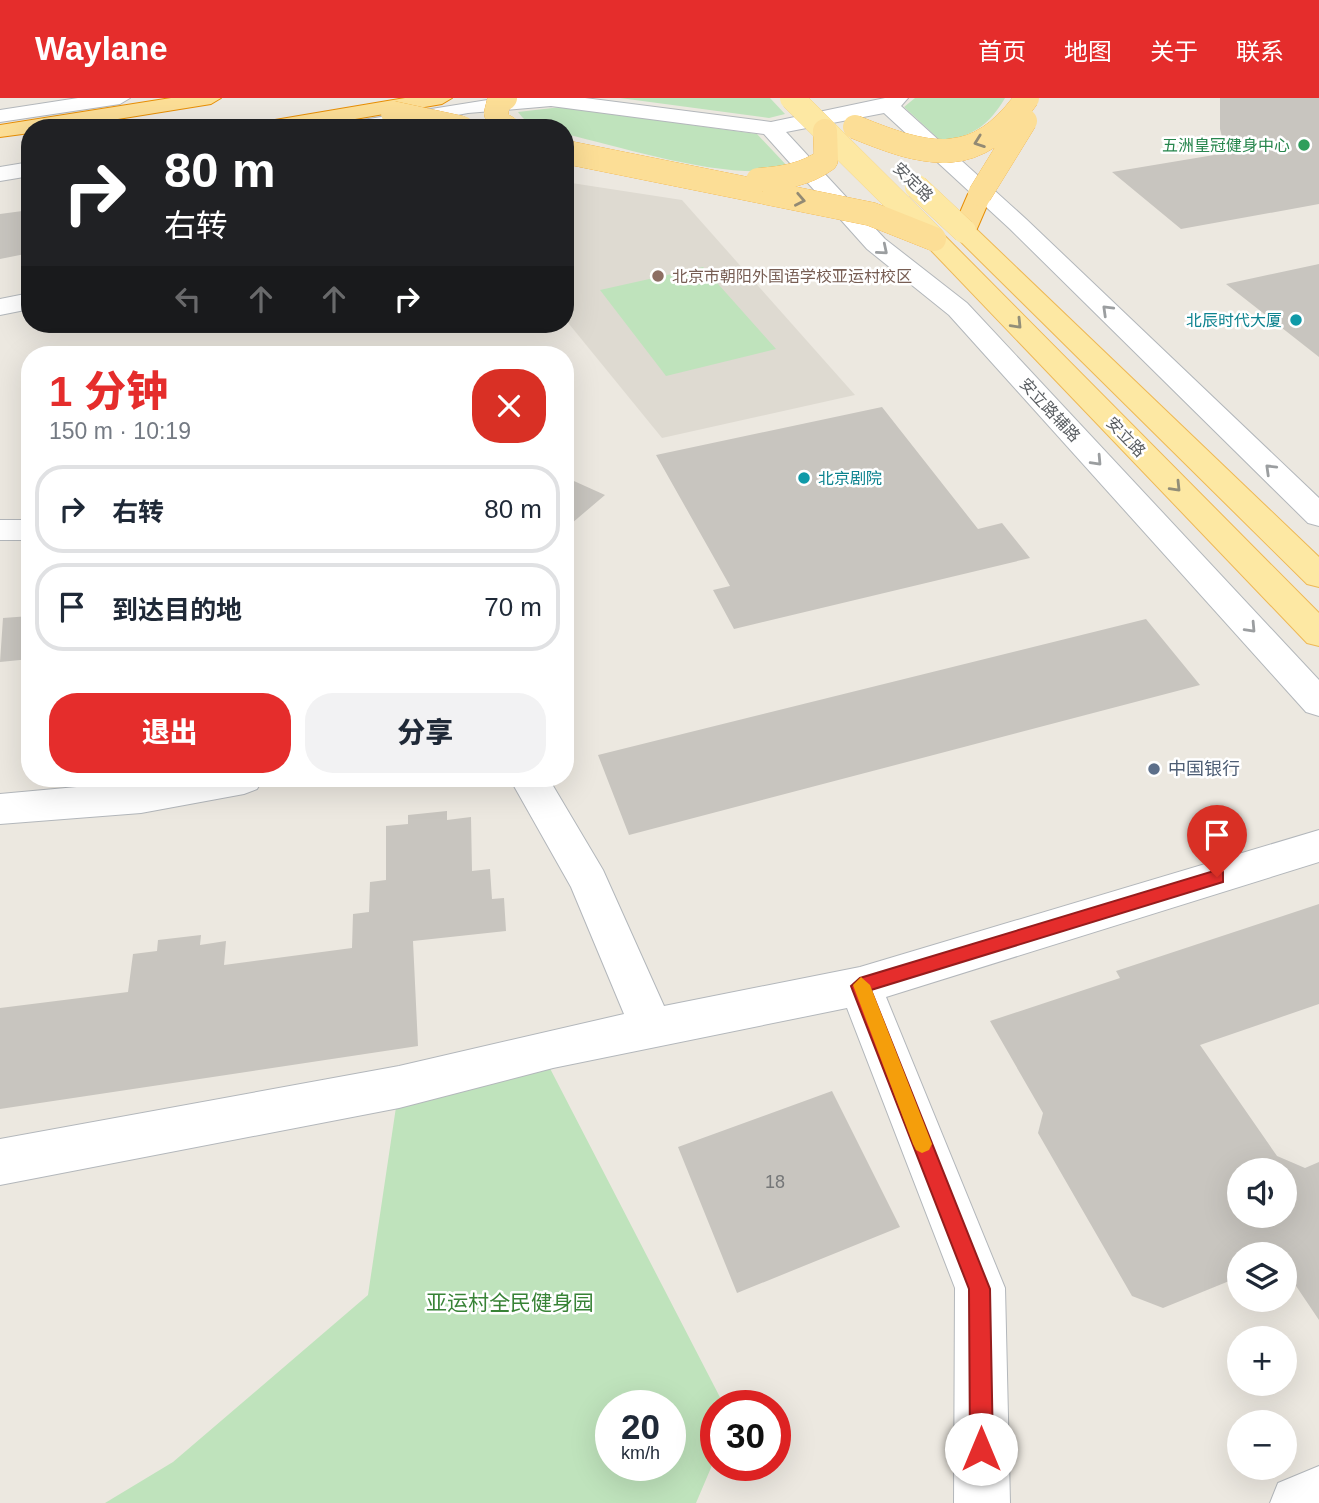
<!DOCTYPE html>
<html lang="zh">
<meta charset="utf-8">
<style>
:root{--surface:#fff;--page:#f2f2f3;--text:#1f2937;--muted:#747a83;--line:#e0e1e3;--accent:#e52d2c}
body{margin:0;font-family:Arial,"Noto Sans SC",sans-serif;background:var(--page);color:var(--text);height:100vh;display:flex;flex-direction:column;font-size:26px;white-space:nowrap}
*{box-sizing:border-box;margin:0}
p{font-size:23px;color:var(--muted)}
.icon{flex:none;width:38px;height:38px;fill:none;stroke:currentColor;stroke-width:2;stroke-linecap:round;stroke-linejoin:round}
.map{position:relative;flex:1;overflow:hidden}
.side{position:absolute;left:21px;top:248px;width:553px;height:441px;display:flex;flex-direction:column;background:var(--surface);border-radius:28px;box-shadow:0 7px 28px #0002}
.side>*{flex:none}
.banner{position:absolute;left:21px;top:21px;width:553px;height:214px;border-radius:28px;box-shadow:0 7px 28px #0002;background:#202124;color:#fff;overflow:hidden}
.buttons{position:absolute;left:1227px;top:1060px;display:grid;gap:14px}
.buttons a{display:grid;place-items:center;width:70px;height:70px;border-radius:50%;background:var(--surface);box-shadow:0 7px 28px #0002;font-size:35px}
.speed{position:absolute;left:595px;top:1292px;display:flex;gap:14px;font-size:35px;font-weight:700;text-align:center}
.speed>*{display:grid;place-content:center;width:91px;height:91px;border-radius:50%;background:var(--surface);box-shadow:0 7px 28px #0002;line-height:1}
.speed small{font-size:18px;font-weight:400}
.speed .limit{border:10px solid #d22;background:#fff;color:#111}
.pin{position:absolute;display:grid;place-items:center;width:60px;height:60px;color:#fff;margin:-72px -30px;border-radius:50% 50% 50% 0;rotate:-45deg;box-shadow:0 0 7px #0007}
.pin .icon{rotate:45deg}
.me{position:absolute;width:77px;margin:-38px;rotate:0deg;stroke-linejoin:round;filter:drop-shadow(0 0 5px #0008)}
.turn{display:flex;align-items:center;gap:24px;height:147px;padding:0 28px;font-size:32px}
.turn .icon{width:91px;height:91px;stroke-width:2.5}
.turn b{display:block;font-size:49px;line-height:60px}
.lanes{display:flex;align-items:center;height:66px;padding:0 28px;background:#0003;justify-content:center;gap:35px;direction:ltr}
.lanes .off{opacity:.35}
.round{display:grid;place-items:center;flex:none;width:74px;height:74px;border-radius:28px;background:var(--page)}
.headline{display:flex;align-items:center;justify-content:space-between;height:119px;padding:0 28px}
h1{font-size:42px;font-weight:800;line-height:52px;color:var(--accent)}
.action{display:flex;gap:14px;margin-top:auto;padding:14px 28px}
.action a{flex:1;height:80px;border-radius:28px;background:var(--accent);color:#fff;font-size:28px;font-weight:800;line-height:80px;text-align:center}
.action a+a{background:var(--page);color:var(--text)}
ul{padding:0;list-style:none}
li{display:flex;align-items:center;gap:21px;height:88px;margin:0 14px 10px;padding:0 14px;border:4px solid var(--line);border-radius:28px}
li div{flex:1}
li b{display:block;font-size:26px}
li em{font-style:normal}
header{display:flex;align-items:center;gap:42px;box-sizing:border-box;height:98px;padding:0 35px;background:var(--accent);color:#fff}
header strong{font-size:33px}
nav{display:flex;gap:38px;margin-inline-start:auto;font-size:24px}
.map>svg:first-child{display:block}
.education{fill:#dedad1}
.green{fill:#bfe3bc;fill-rule:evenodd}
.building{fill:#c8c5bf;fill-rule:evenodd}
.lines{fill:none;stroke-linecap:round;stroke-linejoin:round}
.minor-casing{stroke:#b3b7bb;stroke-width:2}
.tertiary-casing{stroke:#b3b7bb;stroke-width:2}
.primary-casing{stroke:#eeb856;stroke-width:2}
.trunk-casing{stroke:#e78e05;stroke-width:2}
.minor{fill:#fff;fill-rule:evenodd}
.tertiary{fill:#fff;fill-rule:evenodd}
.primary{fill:#fde8a3;fill-rule:evenodd}
.trunk{fill:#fcde96;fill-rule:evenodd}
.primary-bridge-casing{stroke:#eeb856;stroke-width:24;stroke-linecap:butt}
.trunk-bridge-casing{stroke:#e78e05;stroke-width:24;stroke-linecap:butt}
.primary-bridge{stroke:#fde8a3;stroke-width:24}
.trunk-bridge{stroke:#fcde96;stroke-width:24}
.oneway{stroke:#928a74}
.oneway2{stroke:#9b9ea0}
.oneway3{stroke:#928e78}
.route{fill:#e52d2c;stroke:#951d1d;stroke-width:2}
.slow{fill:#f59e0b}
.leisure-dot{fill:#2e9e5b;stroke:#fff;stroke-width:2.5}
.education-dot{fill:#8d6e63;stroke:#fff;stroke-width:2.5}
.culture-dot{fill:#0f9aa8;stroke:#fff;stroke-width:2.5}
.service-dot{fill:#5c6f8a;stroke:#fff;stroke-width:2.5}
.labels{text-anchor:middle;dominant-baseline:central;stroke-width:5;stroke-linejoin:round;paint-order:stroke}
.far-leisure-label{font-size:16px;fill:#27864d;stroke:#fff;text-anchor:end}
.far-street-label{font-size:16px;fill:#595d61;stroke:#fff}
.far-education-label{font-size:16px;fill:#785e54;stroke:#fff;text-anchor:start}
.far-culture-label{font-size:16px;fill:#0d838f;stroke:#fff;text-anchor:end}
.service-label{font-size:18px;fill:#4e5e75;stroke:#fff;text-anchor:start}
.near-number-label{font-size:18px;fill:#757778}
.near-park-label{font-size:21px;fill:#388336;stroke:#fff}
</style>
<header>
<strong>Waylane</strong>
<nav><a>首页</a><a>地图</a><a>关于</a><a>联系</a></nav>
</header>
<div class="map">
<svg width="1319" height="1405" viewBox="0 0 1319 1405">
<rect width="100%" height="100%" fill="#ece8e0"/>
<path class="education" d="M565,84L682,102L855,297L662,340L565,221Z"/>
<path class="green" d="M620,0H770L785,16L769,20Z
M915,0H1005C989,27 973,38 942,44L904,9Z
M561,9L757,36L789,70C730,84 626,50 565,36V30C545,30 531,32 518,14Z
M703,169L776,251L666,278L600,192Z
M541,953L724,1307H716V1358L696,1405H105L173,1364L368,1197L399,989ZM611,1307H670V1367H611Z"/>
<path class="building" d="M1220,0H1319V106L1181,131L1112,74L1226,55L1220,31Z
M30,112V155L0,161V116Z
M1319,166V259L1226,186Z
M882,309L978,431L1002,425L1030,460L734,531L713,492L730,488L656,357Z
M565,379L605,397L565,431Z
M30,518V561L0,564L3,520Z
M1146,521L1200,587L629,737L598,657Z
M447,713V722L471,719L472,773L490,771L492,801L504,800L506,833L413,843L418,948L0,1011V910L128,894L133,856L157,853L158,842L201,837L200,847L226,843L224,867L352,850L353,816L369,814L370,784L386,782V728L408,726V717Z
M1319,806V906L1200,947L1277,1058L1305,1070L1319,1064V1222L1292,1182L1284,1179V1157H1239V1179L1163,1210L1132,1198L1038,1035L1043,1015L990,923L1120,880L1116,873ZM1239,1073H1284V1118H1239Z
M832,993L900,1129L737,1195L678,1049Z"/>
<g class="lines">
<defs>
<path id="minor" d="M30,195V211L0,217V201Z
M0,422H30V442H0Z
M164,681H263L257,691L244,696L141,715L0,726V696Z
M510,681H549L603,772L664,908L860,869L1319,732V764L886,899L1005,1190L1010,1405H954L955,1190L847,910L553,970L399,1010L0,1087V1041L399,968L624,916L571,789Z
M1319,1368V1405H1270L1278,1385Z"/>
<path id="tertiary" d="M78,0H130L120,6L0,24V12Z
M500,0H585L771,24L885,0H908L901,8L1026,121L1319,400V428L1308,425L1010,131L884,15L786,34L885,141L967,205L1319,582V618L1306,614L949,217L867,151L764,36L551,8L468,15L387,30H339L350,24Z
M30,64V78L0,83V69Z"/>
<path id="primary" d="M964,126L973,128L1319,459V489L1307,486L955,138L952,133L955,128Z
M934,134L943,136L1319,515V548L1307,545L925,146L922,141L925,136Z"/>
<path id="trunk" d="M171,0H221L211,6L62,30H30V35L0,39V27Z
M405,0H452L442,6L303,30H218L229,24L275,22Z
M980,89L988,91L992,96L976,133L973,138H955L952,133L968,96L972,91Z"/>
</defs>
<use href="#minor" class="minor-casing"/>
<use href="#tertiary" class="tertiary-casing"/>
<use href="#primary" class="primary-casing"/>
<use href="#trunk" class="trunk-casing"/>
<use href="#minor" class="minor"/>
<use href="#tertiary" class="tertiary"/>
<use href="#primary" class="primary"/>
<use href="#trunk" class="trunk"/>
<defs>
<path id="primary-bridge" d="M792,0L934,141
M917,89L964,133"/>
<path id="trunk-bridge" d="M505,0L499,3L496,15L499,25L508,30
M393,15L462,30
M855,29C928,59 976,72 1027,0
M565,54L871,116L934,141
M758,82C783,80 805,77 826,62L825,33
M980,96L1025,23"/>
</defs>
<use href="#primary-bridge" class="primary-bridge-casing"/>
<use href="#trunk-bridge" class="trunk-bridge-casing"/>
<use href="#primary-bridge" class="primary-bridge"/>
<use href="#trunk-bridge" class="trunk-bridge"/>
</g>
<defs><path id="oneway-chevron" d="M-2-3.5L2.5 0L-2 3.5" fill="none" stroke-width="1.6" stroke-linecap="round" stroke-linejoin="round" transform="scale(1.75)"/></defs>
<g class="oneway">
<use href="#oneway-chevron" transform="translate(979 44) rotate(160)"/>
<use href="#oneway-chevron" transform="translate(800 102) rotate(11)"/>
</g>
<g class="oneway2">
<use href="#oneway-chevron" transform="translate(883 152) rotate(40)"/>
<use href="#oneway-chevron" transform="translate(1107 212) rotate(-136)"/>
<use href="#oneway-chevron" transform="translate(1097 363) rotate(47)"/>
<use href="#oneway-chevron" transform="translate(1270 371) rotate(-136)"/>
<use href="#oneway-chevron" transform="translate(1251 530) rotate(47)"/>
</g>
<g class="oneway3">
<use href="#oneway-chevron" transform="translate(1017 226) rotate(46)"/>
<use href="#oneway-chevron" transform="translate(1176 389) rotate(46)"/>
</g>
<path class="route" d="M1217,772L1223,774V784L871,892L990,1191L993,1351L989,1359L981,1363L973,1359L970,1351L969,1191L851,888L860,880Z"/>
<path class="slow" d="M861,879L870,887L932,1046L929,1052L922,1055L916,1052L913,1046L853,887Z"/>
<circle class="leisure-dot" cx="1304" cy="47" r="7"/>
<circle class="education-dot" cx="658" cy="178" r="7"/>
<g class="culture-dot">
<circle cx="1296" cy="222" r="7"/>
<circle cx="804" cy="380" r="7"/>
</g>
<circle class="service-dot" cx="1154" cy="671" r="7"/>
<g class="labels">
<g class="far-leisure-label">
<text x="1290" y="47">五洲皇冠健身中心</text>
</g>
<g class="far-street-label">
<text transform="translate(913 84) rotate(44)">安定路</text>
<text transform="translate(1050 312) rotate(47)">安立路辅路</text>
<text transform="translate(1126 339) rotate(46)">安立路</text>
</g>
<g class="far-education-label">
<text x="672" y="178">北京市朝阳外国语学校亚运村校区</text>
</g>
<g class="far-culture-label">
<text x="1282" y="222">北辰时代大厦</text>
<text x="818" y="380" text-anchor="start">北京剧院</text>
</g>
<g class="service-label">
<text x="1168" y="671">中国银行</text>
</g>
<g class="near-number-label">
<text x="775" y="1084">18</text>
</g>
<g class="near-park-label">
<text x="510" y="1204">亚运村全民健身园</text>
</g>
</g>
</svg>
<div class="buttons">
<a><svg class="icon" aria-label="sound" viewBox="0 0 24 24"><path d="M4 9h4l5-4v14l-5-4H4zM17 9q2 3 0 6"/></svg></a>
<a><svg class="icon" aria-label="layers" viewBox="0 0 24 24"><path d="M12 4l9 5-9 5-9-5zM3 14l9 5 9-5"/></svg></a>
<a>+</a>
<a>−</a>
</div>
<div class="speed"><div>20<small>km/h</small></div><div class="limit">30</div></div>
<div class="pin" style="left:1217px;top:779px;background:#d93025"><svg class="icon" aria-label="arrive" viewBox="0 0 24 24"><path d="M6 21V4h12l-3 4 3 4H6"/></svg></div>
<svg class="me" style="left:981px;top:1351px" viewBox="-20 -20 40 40"><circle r="19" fill="#fff"/><path d="M0-13L10 11 0 6-10 11z" fill="#e52d2c"/></svg>
<div class="banner">
<div class="turn"><svg class="icon" aria-label="right" viewBox="0 0 24 24"><path d="M7 20v-9h11M14 6l5 5-5 5"/></svg><div><b>80 m</b>右转</div></div>
<div class="lanes"><svg class="icon off" aria-label="left" viewBox="0 0 24 24"><path d="M17 20v-9H6M10 6l-5 5 5 5"/></svg><svg class="icon off" aria-label="ahead" viewBox="0 0 24 24"><path d="M12 20V5M6 11l6-6 6 6"/></svg><svg class="icon off" aria-label="ahead" viewBox="0 0 24 24"><path d="M12 20V5M6 11l6-6 6 6"/></svg><svg class="icon" aria-label="right" viewBox="0 0 24 24"><path d="M7 20v-9h11M14 6l5 5-5 5"/></svg></div>
</div>
<section class="side">
<div class="headline"><div><h1>1 分钟</h1><p>150 m · 10:19</p></div><a class="round" style="background:#d93025;color:#fff"><svg class="icon" aria-label="close" viewBox="0 0 24 24"><path d="M6 6l12 12M18 6L6 18"/></svg></a></div>
<ul>
<li><svg class="icon" aria-label="right" viewBox="0 0 24 24"><path d="M7 20v-9h11M14 6l5 5-5 5"/></svg><div><b>右转</b></div><em>80 m</em></li>
<li><svg class="icon" aria-label="arrive" viewBox="0 0 24 24"><path d="M6 21V4h12l-3 4 3 4H6"/></svg><div><b>到达目的地</b></div><em>70 m</em></li>
</ul>
<div class="action"><a>退出</a><a>分享</a></div>
</section>
</div>
